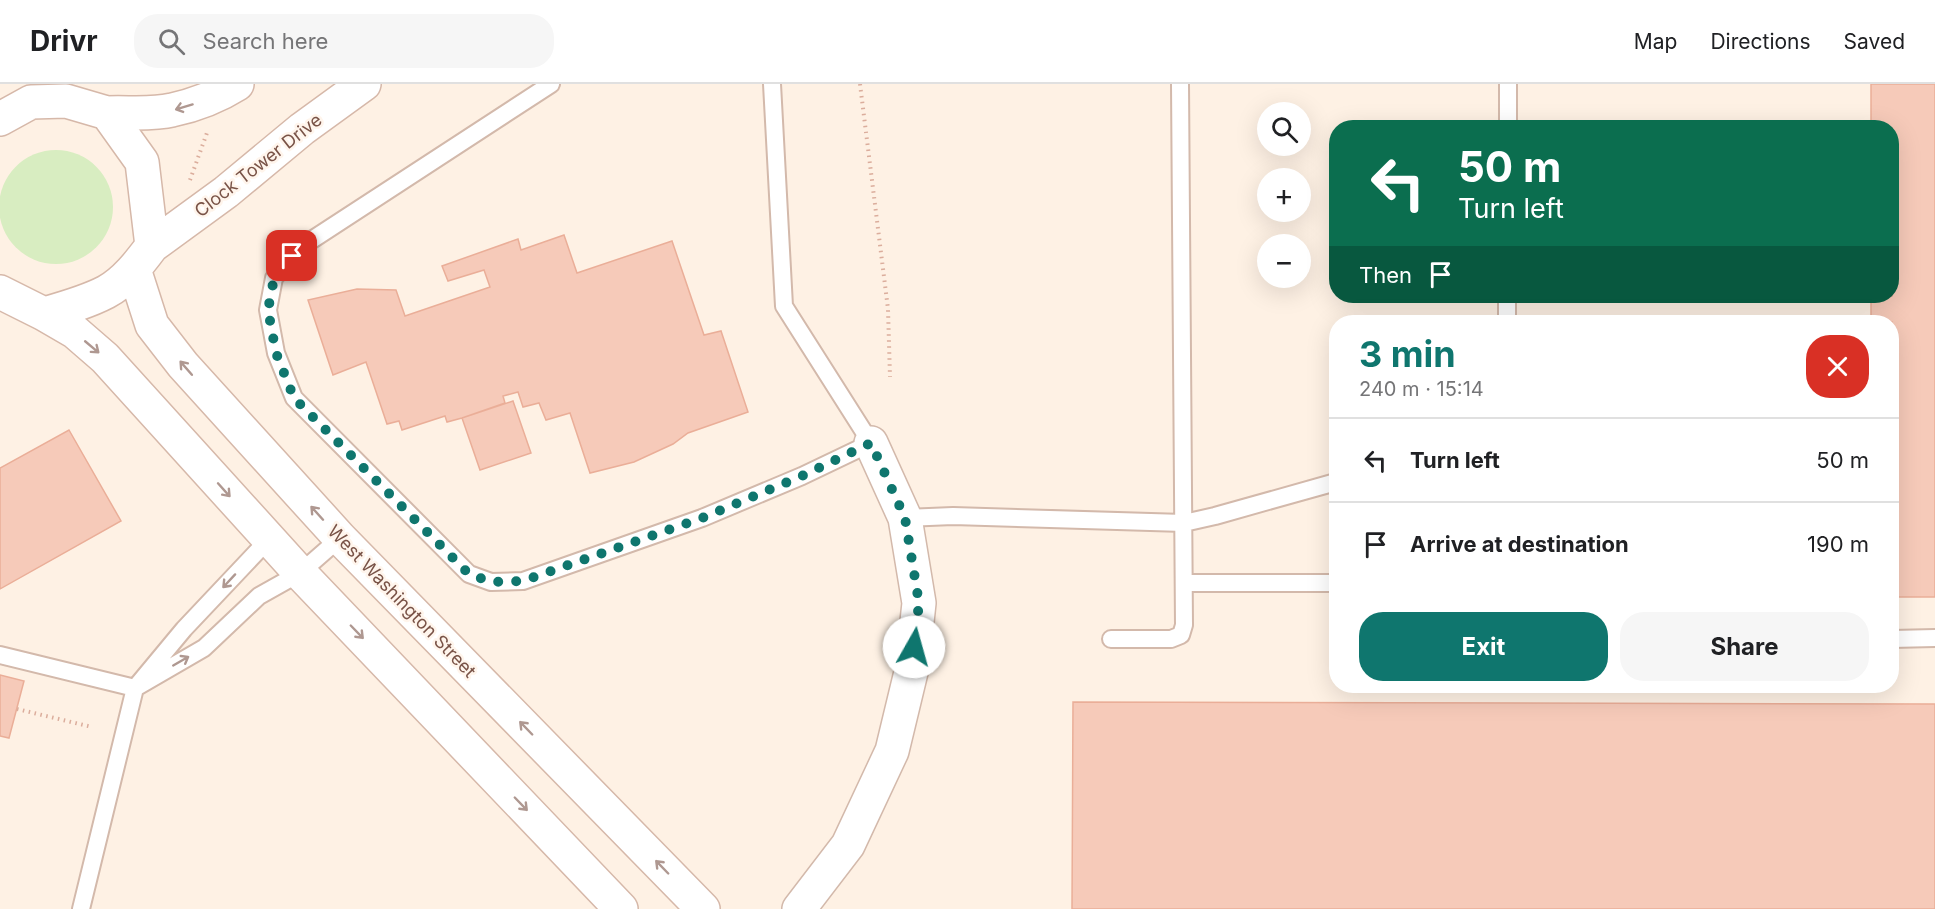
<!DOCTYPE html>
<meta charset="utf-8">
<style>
:root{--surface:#fff;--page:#f6f6f6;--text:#202124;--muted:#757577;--line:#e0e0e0;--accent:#0f766e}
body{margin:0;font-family:Inter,sans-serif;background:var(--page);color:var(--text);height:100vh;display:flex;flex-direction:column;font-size:22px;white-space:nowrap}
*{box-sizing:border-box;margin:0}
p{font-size:20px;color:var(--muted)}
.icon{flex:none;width:33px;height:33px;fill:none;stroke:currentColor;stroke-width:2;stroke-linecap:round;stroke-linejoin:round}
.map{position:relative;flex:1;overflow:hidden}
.side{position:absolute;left:1329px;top:231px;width:570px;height:378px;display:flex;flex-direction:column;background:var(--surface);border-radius:24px;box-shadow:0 6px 24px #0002}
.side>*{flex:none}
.guide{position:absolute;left:1329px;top:36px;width:570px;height:183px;border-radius:24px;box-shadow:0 6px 24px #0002;background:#0b6e4f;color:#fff;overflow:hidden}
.controls{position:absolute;left:1257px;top:18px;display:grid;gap:12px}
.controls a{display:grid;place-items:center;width:54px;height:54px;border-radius:50%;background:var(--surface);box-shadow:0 6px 24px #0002;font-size:30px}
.pin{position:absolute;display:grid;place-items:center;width:51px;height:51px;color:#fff;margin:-26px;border-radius:12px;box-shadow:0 3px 9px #0006}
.me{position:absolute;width:66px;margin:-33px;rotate:7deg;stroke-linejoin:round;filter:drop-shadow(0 0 4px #0008)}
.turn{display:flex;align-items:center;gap:21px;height:126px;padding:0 30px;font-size:27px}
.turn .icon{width:78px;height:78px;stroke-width:2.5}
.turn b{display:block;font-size:42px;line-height:51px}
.then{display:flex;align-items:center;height:57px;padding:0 30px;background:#0003;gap:12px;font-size:22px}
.round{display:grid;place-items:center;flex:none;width:63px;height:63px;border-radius:24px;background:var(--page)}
.headline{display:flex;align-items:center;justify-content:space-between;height:102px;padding:0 30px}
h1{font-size:36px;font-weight:700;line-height:45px;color:var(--accent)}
.primary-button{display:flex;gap:12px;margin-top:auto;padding:12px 30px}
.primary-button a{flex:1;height:69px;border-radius:24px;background:var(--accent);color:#fff;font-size:24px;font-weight:700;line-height:69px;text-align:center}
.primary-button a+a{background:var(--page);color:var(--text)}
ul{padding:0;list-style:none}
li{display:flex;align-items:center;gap:18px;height:84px;padding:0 30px;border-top:2px solid var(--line)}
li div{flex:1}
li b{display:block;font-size:22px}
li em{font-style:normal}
header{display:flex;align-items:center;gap:36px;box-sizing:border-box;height:84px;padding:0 30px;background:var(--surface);border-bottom:2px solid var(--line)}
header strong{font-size:28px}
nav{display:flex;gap:33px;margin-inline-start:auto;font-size:21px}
.search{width:420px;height:54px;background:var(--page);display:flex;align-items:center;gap:15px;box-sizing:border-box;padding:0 21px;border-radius:24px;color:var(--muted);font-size:22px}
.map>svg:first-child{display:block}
.green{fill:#d8edc1}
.building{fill:#f6cab9;stroke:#eaae98;stroke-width:1.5}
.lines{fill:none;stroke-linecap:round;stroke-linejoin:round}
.lane-casing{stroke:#d3b9ab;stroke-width:20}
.street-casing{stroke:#d3b9ab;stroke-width:36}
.secondary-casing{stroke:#d6b8a9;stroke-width:36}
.path{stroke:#dbad9c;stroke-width:4;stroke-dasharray:1.5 4.5;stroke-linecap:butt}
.lane{stroke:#fff;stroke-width:16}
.street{stroke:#fff;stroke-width:33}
.secondary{stroke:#fff;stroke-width:33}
.oneway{stroke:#af9891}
.route{stroke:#0f766e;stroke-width:10;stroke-dasharray:0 18}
.labels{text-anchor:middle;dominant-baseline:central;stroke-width:5;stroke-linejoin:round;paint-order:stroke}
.street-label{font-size:18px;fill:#795347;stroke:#fff5ec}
</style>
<header>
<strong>Drivr</strong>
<div class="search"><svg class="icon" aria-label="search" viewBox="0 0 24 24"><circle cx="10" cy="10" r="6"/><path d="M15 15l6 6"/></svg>Search here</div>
<nav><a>Map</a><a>Directions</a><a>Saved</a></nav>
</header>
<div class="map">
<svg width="1935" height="825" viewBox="0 0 1935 825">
<rect width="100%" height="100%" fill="#fef1e4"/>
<path class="green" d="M-1 123a57 57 0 1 1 114 0a57 57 0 1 1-114 0Z"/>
<path class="building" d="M1871,0H1935V513H1892V238H1871V212H1892V44H1871Z
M564,151L577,189L672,157L704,251L721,247L748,328L688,349L673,360L634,378L590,389L570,329L546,336L539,319L523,323L518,308L503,312L505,319L462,334L447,338L445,332L402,346L399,337L387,340L366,278L333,291L308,216L357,205L396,206L405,232L490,203L484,186L448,197L442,182L518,155L521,166Z
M513,317L531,369L480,386L462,334Z
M69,346L121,437L0,505V384Z
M0,591L24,597L9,654L0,652Z
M1073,618L1935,620V825H1072Z"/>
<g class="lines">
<defs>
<path id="lane" d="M551,0L301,163L274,194L268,226L276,269L294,314L469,490L491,498L523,497L702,434L802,392L871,359L784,222L772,0
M1508,44V0
M1507,238V212
M905,434L953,432L1184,439L1215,432L1336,398
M269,455L184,545L135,604L204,564L259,512L300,489L340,454
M1184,499H1336
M1111,555H1171L1181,551L1184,541L1180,0
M1892,555L1935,554
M0,571L135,604L81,825"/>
<path id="street" d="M799,825L848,761L892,667L912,584L919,519L905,434L871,359"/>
<path id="secondary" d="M107,29C128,28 152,31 172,26C195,21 218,12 237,0
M0,35L31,18L66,17L107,29L142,78L152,162C140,178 125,198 106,208C87,218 65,224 44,230
M152,162L226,108L302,45L364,0
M134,185L152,241L183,281L340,454L703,825
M0,208L44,230L75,248L105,274L300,489L621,825"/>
</defs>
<use href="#lane" class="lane-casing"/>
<use href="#street" class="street-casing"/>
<use href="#secondary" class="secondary-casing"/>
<path class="path" d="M860,0L888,225L890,293
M190,96L208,46
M17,625L92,643"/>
<use href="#lane" class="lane"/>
<use href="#street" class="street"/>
<use href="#secondary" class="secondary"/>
</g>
<defs><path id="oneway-shaft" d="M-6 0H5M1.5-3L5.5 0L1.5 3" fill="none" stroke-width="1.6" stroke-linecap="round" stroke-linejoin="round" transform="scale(1.5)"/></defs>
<g class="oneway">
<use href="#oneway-shaft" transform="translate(184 23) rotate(163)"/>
<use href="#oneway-shaft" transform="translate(92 263) rotate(40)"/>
<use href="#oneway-shaft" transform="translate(186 284) rotate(-131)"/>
<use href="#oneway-shaft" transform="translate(224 406) rotate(48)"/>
<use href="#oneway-shaft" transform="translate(317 429) rotate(-132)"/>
<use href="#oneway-shaft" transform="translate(229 497) rotate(133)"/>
<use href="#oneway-shaft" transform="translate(357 548) rotate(46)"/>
<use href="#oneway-shaft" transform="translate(181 577) rotate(-30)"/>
<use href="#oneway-shaft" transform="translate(526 644) rotate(-134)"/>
<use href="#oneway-shaft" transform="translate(521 720) rotate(46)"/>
<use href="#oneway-shaft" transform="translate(662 783) rotate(-134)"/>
</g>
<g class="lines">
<path class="route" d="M292,172L274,194L268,226L276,269L294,314L469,490L491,498L523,497L702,434L802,392L871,359L905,434L919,519L914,563"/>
</g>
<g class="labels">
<g class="street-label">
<text transform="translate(258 81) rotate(-38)">Clock Tower Drive</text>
<text transform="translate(402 517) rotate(46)">West Washington Street</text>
</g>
</g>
</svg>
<div class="controls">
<a><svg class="icon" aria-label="search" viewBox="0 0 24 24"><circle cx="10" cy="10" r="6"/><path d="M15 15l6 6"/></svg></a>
<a>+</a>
<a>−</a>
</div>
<div class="pin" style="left:292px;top:172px;background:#d93025"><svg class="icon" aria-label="arrive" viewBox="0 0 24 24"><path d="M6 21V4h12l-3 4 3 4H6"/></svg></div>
<svg class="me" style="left:914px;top:563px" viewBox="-20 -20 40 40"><circle r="19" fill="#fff"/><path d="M0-13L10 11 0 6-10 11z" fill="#0f766e"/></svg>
<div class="guide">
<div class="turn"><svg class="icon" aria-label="left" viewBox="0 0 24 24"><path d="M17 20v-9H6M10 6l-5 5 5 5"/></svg><div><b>50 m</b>Turn left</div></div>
<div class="then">Then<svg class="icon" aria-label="arrive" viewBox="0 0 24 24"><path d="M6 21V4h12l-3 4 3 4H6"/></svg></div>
</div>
<section class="side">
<div class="headline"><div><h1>3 min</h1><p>240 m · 15:14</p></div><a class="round" style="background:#d93025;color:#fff"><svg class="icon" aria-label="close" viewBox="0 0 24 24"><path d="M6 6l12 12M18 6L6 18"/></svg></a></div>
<ul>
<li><svg class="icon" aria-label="left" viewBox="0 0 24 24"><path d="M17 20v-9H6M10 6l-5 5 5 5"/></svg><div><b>Turn left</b></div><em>50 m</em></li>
<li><svg class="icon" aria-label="arrive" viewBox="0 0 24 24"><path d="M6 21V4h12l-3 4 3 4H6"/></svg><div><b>Arrive at destination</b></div><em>190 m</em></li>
</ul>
<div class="primary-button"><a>Exit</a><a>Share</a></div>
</section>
</div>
